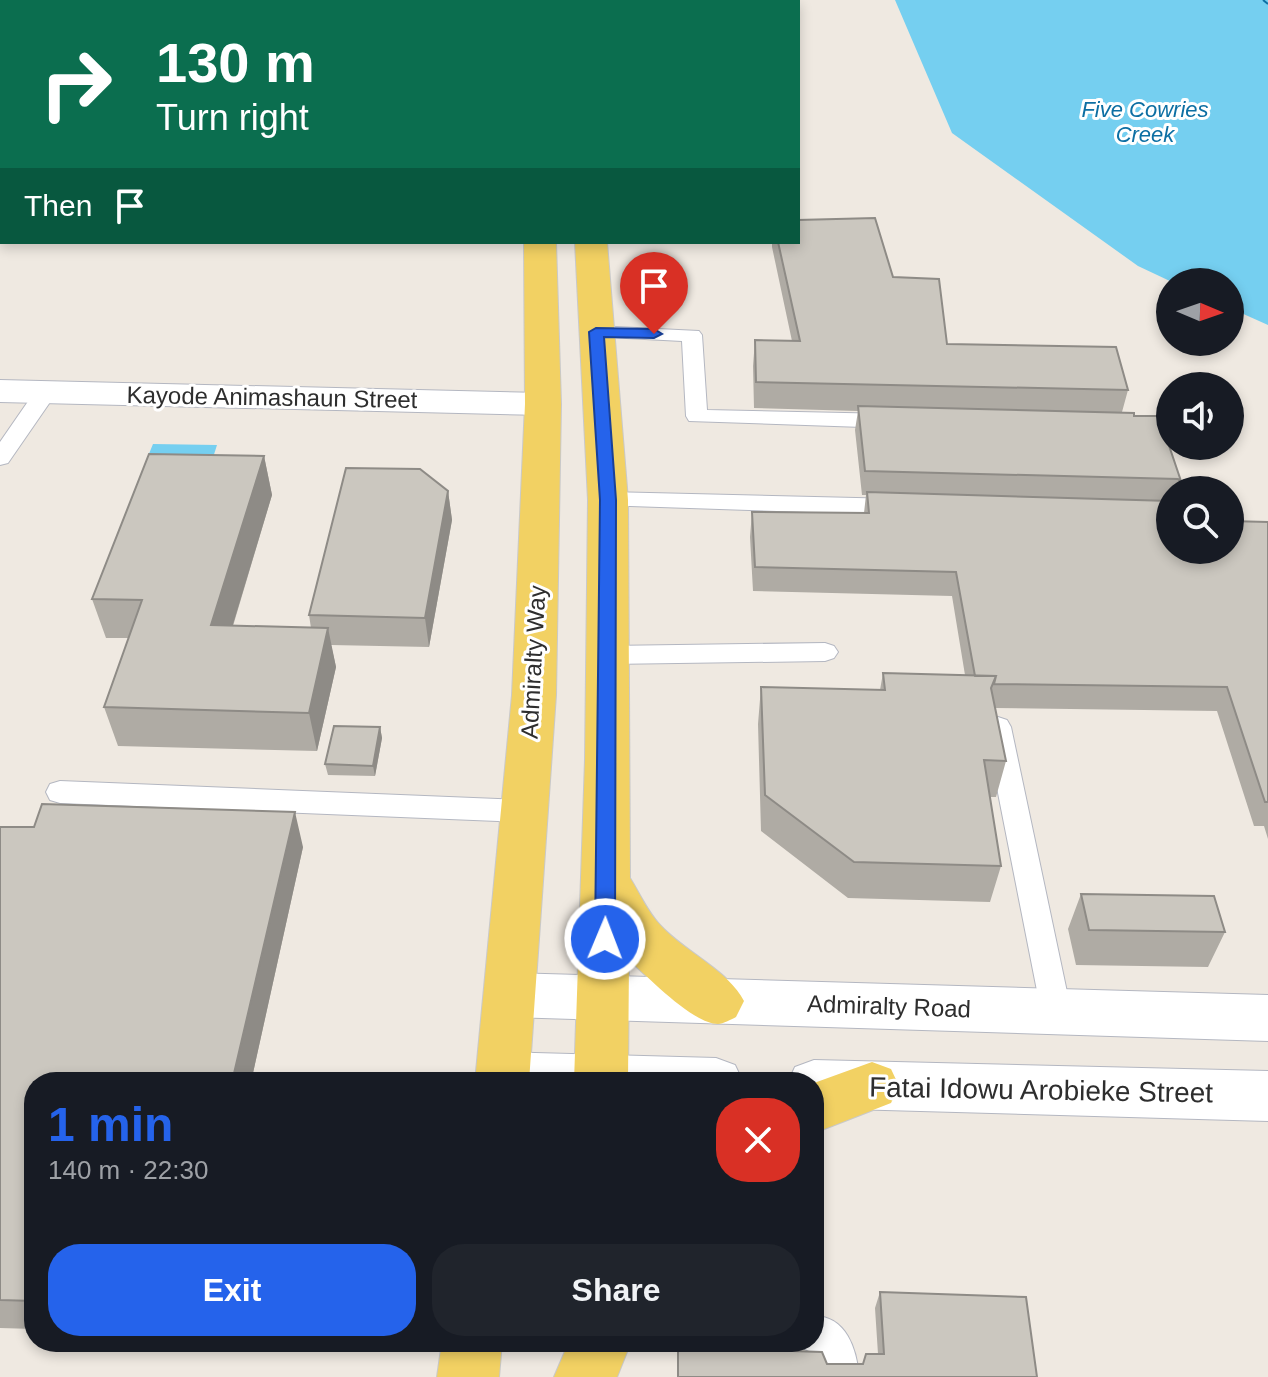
<!DOCTYPE html>
<meta charset="utf-8">
<style>
:root{--surface:#171b24;--page:#20242c;--text:#f1f3f6;--muted:#9ea1a6;--accent:#2563eb}
body{margin:0;font-family:Helvetica,sans-serif;background:var(--page);color:var(--text);height:100vh;display:flex;flex-direction:column;font-size:30px;white-space:nowrap}
*{box-sizing:border-box;margin:0}
p{font-size:26px;color:var(--muted)}
.icon{flex:none;width:44px;height:44px;fill:none;stroke:currentColor;stroke-width:2;stroke-linecap:round;stroke-linejoin:round}
.map{position:relative;flex:1;overflow:hidden}
.panel{position:absolute;left:24px;top:1072px;width:800px;height:280px;display:flex;flex-direction:column;background:var(--surface);border-radius:32px;box-shadow:0 4px 12px #0003}
.panel>*{flex:none}
.guide{position:absolute;left:0px;top:0px;width:800px;height:244px;box-shadow:0 4px 12px #0003;background:#0b6e4f;color:#fff;overflow:hidden}
.needle{width:52px;rotate:92deg}
.fabs{position:absolute;left:1156px;top:268px;display:grid;gap:16px}
.fabs a{display:grid;place-items:center;width:88px;height:88px;border-radius:50%;background:var(--surface);box-shadow:0 4px 12px #0003;font-size:40px}
.pin{position:absolute;display:grid;place-items:center;width:68px;height:68px;color:#fff;margin:-82px -34px;border-radius:50% 50% 50% 0;rotate:-45deg;box-shadow:0 0 8px #0007}
.pin .icon{rotate:45deg}
.me{position:absolute;width:88px;margin:-44px;rotate:1deg;stroke-linejoin:round;filter:drop-shadow(0 0 6px #0008)}
.turn{display:flex;align-items:center;gap:28px;height:168px;padding:0 24px;font-size:36px}
.turn .icon{width:104px;height:104px;stroke-width:2.5}
.turn b{display:block;font-size:56px;line-height:68px}
.then{display:flex;align-items:center;height:76px;padding:0 24px;background:#0003;gap:16px;font-size:30px}
.round{display:grid;place-items:center;flex:none;width:84px;height:84px;border-radius:32px;background:var(--page)}
.summary{display:flex;align-items:center;justify-content:space-between;height:136px;padding:0 24px}
h1{font-size:48px;font-weight:700;line-height:60px;color:var(--accent)}
.button{display:flex;gap:16px;margin-top:auto;padding:16px 24px}
.button a{flex:1;height:92px;border-radius:32px;background:var(--accent);color:#fff;font-size:32px;font-weight:700;line-height:92px;text-align:center}
.button a+a{background:var(--page);color:var(--text)}
.map>svg:first-child{display:block}
.water{fill:#75cff0}
.lines{fill:none;stroke-linecap:round;stroke-linejoin:round}
.ferry{stroke:#0d6fa3;stroke-width:2;stroke-dasharray:7 5;stroke-linecap:butt}
.lane-casing{stroke:#b4b7c1;stroke-width:2}
.street-casing{stroke:#b4b7c1;stroke-width:2}
.secondary-casing{stroke:#b4b7c1;stroke-width:2}
.primary-casing{stroke:#c9c9c9;stroke-width:2}
.lane{fill:#fff;fill-rule:evenodd}
.street{fill:#fff;fill-rule:evenodd}
.secondary{fill:#fff;fill-rule:evenodd}
.primary{fill:#f2d163;fill-rule:evenodd}
.wall{fill:#afaba4}
.shaded-wall{fill:#8e8b86}
.building{fill:#cbc7bf;stroke:#8e8b86;stroke-width:2}
.route{fill:#2563eb;stroke:#184099;stroke-width:2}
.labels{text-anchor:middle;dominant-baseline:central;stroke-width:6;stroke-linejoin:round;paint-order:stroke}
.far-water-label{font-size:22px;font-style:italic;fill:#0d6fa3;stroke:#fff}
.street-label{font-size:24px;fill:#2e2e2e;stroke:#fff}
.near-street-label{font-size:28px;fill:#2e2e2e;stroke:#fff}
</style>
<div class="map">
<svg width="1268" height="1377" viewBox="0 0 1268 1377">
<rect width="100%" height="100%" fill="#efe9e1"/>
<path class="water" d="M895,0H1268V325L1230,308V282H1172L1138,266L952,133Z
M153,444L217,445L210,467L144,466Z"/>
<g class="lines">
<path class="ferry" d="M1263,0L1268,4"/>
<defs>
<path id="lane" d="M264,0H284L286,2H266Z
M596,326L699,331L702,335L707,410L892,414L903,421L892,428L689,421L686,416L682,341L589,336L586,332L589,328Z
M46,386L57,392L8,463L0,465V442L38,387Z
M608,492L898,499L906,502L910,507L906,512L898,515L600,505L596,500L600,495Z
M825,643L834,646L838,652L834,658L825,661L609,664L600,661L596,655L600,649L609,646Z
M998,717L1007,720L1011,727L1071,1011L1067,1021L1056,1024L1045,1021L1041,1011L985,727L989,720Z
M60,781L523,800L533,803L537,811L533,819L523,822L60,803L50,800L46,792L50,784Z
M814,1316C846,1316 857,1349 859,1377H823L819,1356L801,1347L799,1342H814Z"/>
<path id="street" d="M0,380L543,393L556,396L561,404L556,412L543,415L0,402Z"/>
<path id="secondary" d="M510,973L1268,995V1041L510,1017L492,1011L484,995L492,979Z
M503,1052L716,1058L735,1065L743,1082H479L476,1076L484,1059Z
M814,1060L1268,1071V1121L814,1108V1082H788L795,1067Z"/>
<path id="primary" d="M495,0H521L522,2H496Z
M543,0H569V2H543Z
M524,242H556L561,404L556,695L529,1082H475L512,695L525,404Z
M575,242H607L628,500L630,878C640,894 648,913 661,926C685,952 729,971 744,1001L736,1017C732,1019 723,1024 718,1024C693,1024 647,976 629,960L628,1082H574L585,760L588,500Z
M872,1062L891,1069L899,1086L891,1103L814,1133V1083Z
M442,1342H502L499,1377H437Z
M569,1342H631L617,1377H554Z"/>
</defs>
<use href="#lane" class="lane-casing"/>
<use href="#street" class="street-casing"/>
<use href="#secondary" class="secondary-casing"/>
<use href="#primary" class="primary-casing"/>
<use href="#lane" class="lane"/>
<use href="#street" class="street"/>
<use href="#secondary" class="secondary"/>
<use href="#primary" class="primary"/>
</g>
<path class="wall" d="M2,15V94H0V18Z
M772,242H798L893,277L947,344L1128,390L1122,412L1134,416H1159L1184,490H1170V550L1268,522V839L1264,826H1254L1217,711L995,708L1006,761L996,797H990L1001,866L990,902L848,898L761,831L758,724L761,687L880,690L883,673L965,675L952,596L753,591L750,537L752,512L864,513L866,495H862L855,430L858,411L754,408L753,366L755,340L792,341L772,247Z
M264,456L272,495L233,626L311,628L309,615L448,491L452,520L429,647L331,645L336,667L317,751L118,746L104,707L129,638H106L92,599Z
M380,727L382,738L375,776L328,775L325,764Z
M0,827L303,847L251,1082H34V1329L0,1328Z
M1081,894L1225,932L1208,967L1076,965L1068,929Z
M880,1292L1037,1377H677L678,1347L827,1364H863L866,1354H878L875,1308Z"/>
<path class="shaded-wall" d="M264,456L272,495L221,664L211,625Z
M448,491L452,520L429,647L425,618Z
M328,628L336,667L317,751L309,713Z
M380,727L382,738L375,776L373,766Z
M295,812L303,847L251,1082H232Z"/>
<path class="building" d="M13,0H118L117,2H11Z
M2,15V51H0V18Z
M2,52V68H0V55Z
M875,218L893,277L939,279L947,344L1116,347L1128,390L756,382L755,340L800,341L778,242H798V220Z
M858,406L1134,413V416H1159L1184,490H1181V482L1178,479L865,471Z
M149,454L264,456L211,625L328,628L309,713L104,707L142,600L92,599Z
M346,468L420,469L448,491L425,618L309,615Z
M867,492L1170,501V550H1230V521L1268,522V802H1265L1227,687L994,684L996,676H975L956,572L755,567L752,512L869,513Z
M883,673L996,676L991,688L1006,761L984,760L1001,866L854,862L765,795L761,687L885,690Z
M334,726L380,727L373,766L325,764Z
M42,804L295,812L232,1082H34V1301L0,1300V827H34Z
M1081,894L1214,896L1225,932L1089,930Z
M880,1292L1026,1297L1037,1377H678V1347L822,1352L827,1364H863L866,1354H884Z"/>
<path class="route" d="M596,328L654,329L662,334L654,338L604,337L616,500L615,939L612,945L605,948L598,945L595,939L600,500L589,332Z"/>
<g class="labels">
<g class="far-water-label">
<text x="1145" y="109">Five Cowries<tspan x="1145" dy="25">Creek</tspan></text>
</g>
<g class="street-label">
<text transform="translate(272 397) rotate(1)">Kayode Animashaun Street</text>
<text transform="translate(533 662) rotate(-87)">Admiralty Way</text>
<text transform="translate(889 1006) rotate(2)">Admiralty Road</text>
</g>
<g class="near-street-label">
<text transform="translate(1041 1090) rotate(1)">Fatai Idowu Arobieke Street</text>
</g>
</g>
</svg>
<div class="fabs">
<a><svg class="needle" viewBox="-14 -14 28 28"><path d="M0-13l5 13h-10z" fill="#e53935"/><path d="M0 13l5-13h-10z" fill="#9ea1a6"/></svg></a>
<a><svg class="icon" aria-label="sound" viewBox="0 0 24 24"><path d="M4 9h4l5-4v14l-5-4H4zM17 9q2 3 0 6"/></svg></a>
<a><svg class="icon" aria-label="search" viewBox="0 0 24 24"><circle cx="10" cy="10" r="6"/><path d="M15 15l6 6"/></svg></a>
</div>
<div class="pin" style="left:654px;top:334px;background:#d93025"><svg class="icon" aria-label="arrive" viewBox="0 0 24 24"><path d="M6 21V4h12l-3 4 3 4H6"/></svg></div>
<svg class="me" style="left:605px;top:939px" viewBox="-20 -20 40 40"><circle r="17" fill="#2563eb" stroke="#fff" stroke-width="3"/><path d="M0-11L8 9 0 5-8 9z" fill="#fff"/></svg>
<div class="guide">
<div class="turn"><svg class="icon" aria-label="right" viewBox="0 0 24 24"><path d="M7 20v-9h11M14 6l5 5-5 5"/></svg><div><b>130 m</b>Turn right</div></div>
<div class="then">Then<svg class="icon" aria-label="arrive" viewBox="0 0 24 24"><path d="M6 21V4h12l-3 4 3 4H6"/></svg></div>
</div>
<section class="panel">
<div class="summary"><div><h1>1 min</h1><p>140 m · 22:30</p></div><a class="round" style="background:#d93025;color:#fff"><svg class="icon" aria-label="close" viewBox="0 0 24 24"><path d="M6 6l12 12M18 6L6 18"/></svg></a></div>
<div class="button"><a>Exit</a><a>Share</a></div>
</section>
</div>
